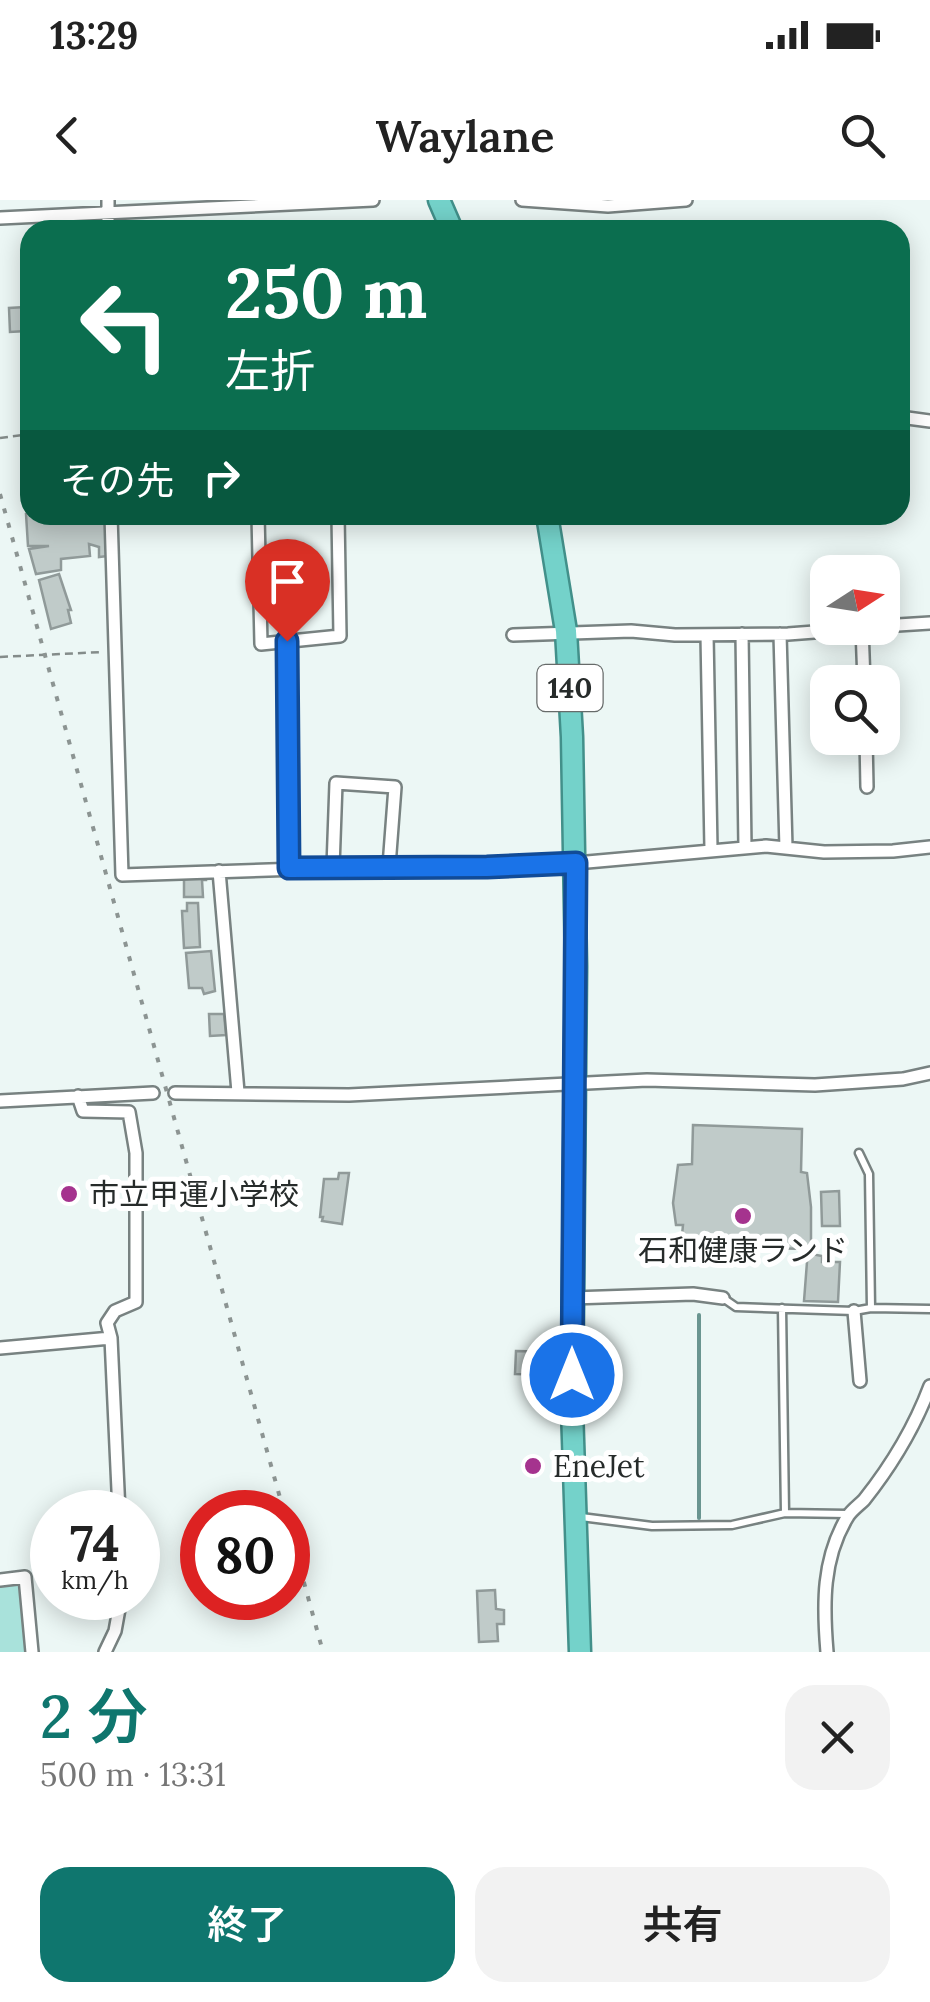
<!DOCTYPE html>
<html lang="ja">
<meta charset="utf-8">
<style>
:root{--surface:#fff;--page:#f2f2f2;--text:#222;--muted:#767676;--accent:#0f766e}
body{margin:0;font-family:Lora,"Noto Sans JP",serif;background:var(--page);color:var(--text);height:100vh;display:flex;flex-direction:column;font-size:38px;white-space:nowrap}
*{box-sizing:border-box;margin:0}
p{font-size:32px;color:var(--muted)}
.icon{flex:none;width:55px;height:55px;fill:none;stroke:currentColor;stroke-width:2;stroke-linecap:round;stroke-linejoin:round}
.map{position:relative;height:1452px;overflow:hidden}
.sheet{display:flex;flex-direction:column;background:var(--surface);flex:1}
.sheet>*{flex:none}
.guide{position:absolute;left:20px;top:20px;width:890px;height:305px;border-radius:30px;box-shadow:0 5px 25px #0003;background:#0b6e4f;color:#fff;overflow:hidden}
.needle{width:65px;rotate:78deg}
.buttons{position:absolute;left:810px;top:355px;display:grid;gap:20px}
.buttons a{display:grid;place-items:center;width:90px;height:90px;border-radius:20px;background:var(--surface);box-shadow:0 5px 25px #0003;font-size:50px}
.speed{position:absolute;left:30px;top:1290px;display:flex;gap:20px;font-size:50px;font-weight:700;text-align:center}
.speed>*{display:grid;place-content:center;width:130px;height:130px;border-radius:50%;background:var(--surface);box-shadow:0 5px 25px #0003;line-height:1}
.speed small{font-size:25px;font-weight:400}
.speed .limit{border:15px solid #d22;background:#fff;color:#111}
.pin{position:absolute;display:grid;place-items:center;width:85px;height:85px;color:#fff;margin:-102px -42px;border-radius:50% 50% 50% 0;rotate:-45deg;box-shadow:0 0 10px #0007}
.pin .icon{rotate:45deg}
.me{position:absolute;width:110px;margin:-55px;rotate:0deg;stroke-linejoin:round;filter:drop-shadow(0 0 8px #0008)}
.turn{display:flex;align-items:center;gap:35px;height:210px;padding:0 40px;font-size:45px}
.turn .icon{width:130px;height:130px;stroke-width:2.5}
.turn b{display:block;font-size:70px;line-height:85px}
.then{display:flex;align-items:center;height:95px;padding:0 40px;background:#0003;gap:20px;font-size:38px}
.round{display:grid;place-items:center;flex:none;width:105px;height:105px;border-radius:30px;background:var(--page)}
.headline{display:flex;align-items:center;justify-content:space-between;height:170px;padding:0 40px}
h1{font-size:60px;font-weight:600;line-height:75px;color:var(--accent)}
.button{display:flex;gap:20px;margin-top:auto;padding:20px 40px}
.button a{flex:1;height:115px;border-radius:30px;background:var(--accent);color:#fff;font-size:40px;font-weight:600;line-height:115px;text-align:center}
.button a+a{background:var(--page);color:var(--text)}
.status{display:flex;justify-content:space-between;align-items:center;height:70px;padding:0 50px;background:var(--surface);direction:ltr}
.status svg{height:28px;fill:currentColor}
header{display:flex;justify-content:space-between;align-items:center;height:130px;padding:0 40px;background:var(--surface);font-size:45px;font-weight:600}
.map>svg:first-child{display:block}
.green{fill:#a9e2db}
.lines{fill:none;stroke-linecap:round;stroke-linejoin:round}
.stream{stroke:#6a9590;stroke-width:4}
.building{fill:#c0cbc9;stroke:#909a99;stroke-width:2.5}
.service-casing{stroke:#788281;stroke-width:11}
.minor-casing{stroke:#788281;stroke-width:16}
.trunk-casing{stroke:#42908a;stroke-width:25}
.path{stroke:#848c8a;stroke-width:2.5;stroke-dasharray:8 5;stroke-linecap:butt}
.service{stroke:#fff;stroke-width:6}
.minor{stroke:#fff;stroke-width:11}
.trunk{stroke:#74d2ca;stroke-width:20}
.rail{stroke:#8c9492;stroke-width:4;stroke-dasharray:5 10;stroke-linecap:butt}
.route-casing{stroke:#114b97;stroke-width:25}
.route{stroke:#1a73e8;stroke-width:18}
.poi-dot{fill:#a5338e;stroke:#fff;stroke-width:4}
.labels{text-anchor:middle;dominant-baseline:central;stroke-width:10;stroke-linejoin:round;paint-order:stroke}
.shield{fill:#fff;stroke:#676b6a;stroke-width:2.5}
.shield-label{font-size:28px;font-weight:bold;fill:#262b2a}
.poi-label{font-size:30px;fill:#262b2a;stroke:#fff;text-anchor:start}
</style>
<div class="status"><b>13:29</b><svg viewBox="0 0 49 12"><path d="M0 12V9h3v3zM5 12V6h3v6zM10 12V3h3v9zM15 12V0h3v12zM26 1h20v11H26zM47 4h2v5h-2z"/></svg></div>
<header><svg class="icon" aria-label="back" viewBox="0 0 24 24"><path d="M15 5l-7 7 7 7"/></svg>Waylane<svg class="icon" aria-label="search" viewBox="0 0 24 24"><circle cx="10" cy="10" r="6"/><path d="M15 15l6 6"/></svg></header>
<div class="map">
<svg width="930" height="1452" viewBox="0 0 930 1452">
<rect width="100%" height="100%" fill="#ecf7f5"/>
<path class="green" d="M25,1377L32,1452H0V1380Z"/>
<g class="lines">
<path class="stream" d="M699,1318V1115"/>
</g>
<path class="building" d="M25,107L26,131L10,132L9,108Z
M30,313L107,315L108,356L99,357V347L89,344L90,356L61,359V370L36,374L29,349L49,346H28L26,314Z
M59,374L71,410H68L71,423L51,429L39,380Z
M206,676V680H202L203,697H184V677Z
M187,703H198L200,747L184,748L182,711H187Z
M211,751L215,791L204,794L202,788H189L186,753Z
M209,814H224L226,835L210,836Z
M693,925L802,929L801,972L807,973L811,1007V1054L822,1056V1062H840L838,1102L804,1101L808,1049L726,1047L723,1063L717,1062V1046L694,1044L693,1036L682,1035L683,1025H676L673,1003L678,965L692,964Z
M339,973H349L342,1024L322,1021L323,1017H320L324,979H338Z
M839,991L840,1026H822L821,992Z
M516,1151L558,1152L557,1175L515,1174Z
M495,1390L496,1409L504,1410V1424H497L498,1441L479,1442L477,1391Z"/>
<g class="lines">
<defs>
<path id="service" d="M389,666L487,667L569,663
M723,1098L736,1107L854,1111L871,1108L869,974L859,953
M782,1108L785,1313
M871,1108L930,1109
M581,1317L652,1326L732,1325L785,1313L847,1314"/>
<path id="minor" d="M108,0V30
M522,0L608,6L686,0
M0,18L373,0
M900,217L930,221
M111,315L122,675L389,666L395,587L336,583L333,667
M258,315L261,444L340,436L338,315
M882,426L930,423
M862,428L864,482
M742,434L745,648
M780,434L786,648
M513,435L631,431L675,435L788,434L867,428
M707,435L711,649
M287,441L289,668
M866,538L867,587
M576,663L766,646L824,652L893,651L930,647
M219,671L238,892
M175,893L349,895L647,880L815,885L903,879L930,873
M78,896L83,911L129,912L136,953V1102L115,1111L107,1123L111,1138
M0,901L153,893
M572,1098L693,1094L723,1098
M854,1111L860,1181
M0,1148L111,1138L119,1312
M0,1380L25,1377L32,1452
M105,1452L115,1431L121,1398
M827,1452C823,1405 822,1358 848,1316C852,1310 859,1305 864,1300C891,1266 915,1226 930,1186"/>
<path id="trunk" d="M439,0L452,30
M547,315L566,431L572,537L576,766L572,1209L580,1452"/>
</defs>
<use href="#service" class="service-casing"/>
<use href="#minor" class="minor-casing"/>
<use href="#trunk" class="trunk-casing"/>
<path class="path" d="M0,238L30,234
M0,457L102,452"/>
<use href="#service" class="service"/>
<use href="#minor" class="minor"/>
<use href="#trunk" class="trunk"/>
<path class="rail" d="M0,294L284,1312
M288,1324L323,1452"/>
</g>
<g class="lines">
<defs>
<path id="route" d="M287,441L289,668L487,667L576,663L572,1175"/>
</defs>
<use href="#route" class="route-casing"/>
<use href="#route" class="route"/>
</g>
<g class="poi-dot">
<circle cx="69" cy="994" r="10"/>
<circle cx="743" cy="1016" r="10"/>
<circle cx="533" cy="1266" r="10"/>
</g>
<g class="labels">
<rect class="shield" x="537.5" y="465" width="65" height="46" rx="8"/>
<g class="shield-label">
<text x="570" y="488">140</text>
</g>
<g class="poi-label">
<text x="89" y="994">市立甲運小学校</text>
<text x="743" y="1050" text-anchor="middle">石和健康ランド</text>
<text x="553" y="1266">EneJet</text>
</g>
</g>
</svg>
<div class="buttons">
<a><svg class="needle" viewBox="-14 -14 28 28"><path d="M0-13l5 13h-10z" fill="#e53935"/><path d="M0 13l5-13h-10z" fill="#767676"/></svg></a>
<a><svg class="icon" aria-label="search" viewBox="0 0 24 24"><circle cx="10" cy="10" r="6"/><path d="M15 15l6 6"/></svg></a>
</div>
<div class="speed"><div>74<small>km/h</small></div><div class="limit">80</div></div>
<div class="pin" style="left:287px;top:441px;background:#d93025"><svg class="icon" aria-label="arrive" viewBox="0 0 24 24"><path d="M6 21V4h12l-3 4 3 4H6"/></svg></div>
<svg class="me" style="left:572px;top:1175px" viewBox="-20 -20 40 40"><circle r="17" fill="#1a73e8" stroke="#fff" stroke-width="3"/><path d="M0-11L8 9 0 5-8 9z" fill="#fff"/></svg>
<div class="guide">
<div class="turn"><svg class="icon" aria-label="left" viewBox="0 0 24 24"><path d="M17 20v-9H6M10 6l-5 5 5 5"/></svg><div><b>250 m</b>左折</div></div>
<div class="then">その先<svg class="icon" aria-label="right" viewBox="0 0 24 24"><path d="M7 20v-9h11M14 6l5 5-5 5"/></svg></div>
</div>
</div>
<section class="sheet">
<div class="headline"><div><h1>2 分</h1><p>500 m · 13:31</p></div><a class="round"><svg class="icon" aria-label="close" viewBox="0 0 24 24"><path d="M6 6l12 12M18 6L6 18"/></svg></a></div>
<div class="button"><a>終了</a><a>共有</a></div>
</section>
